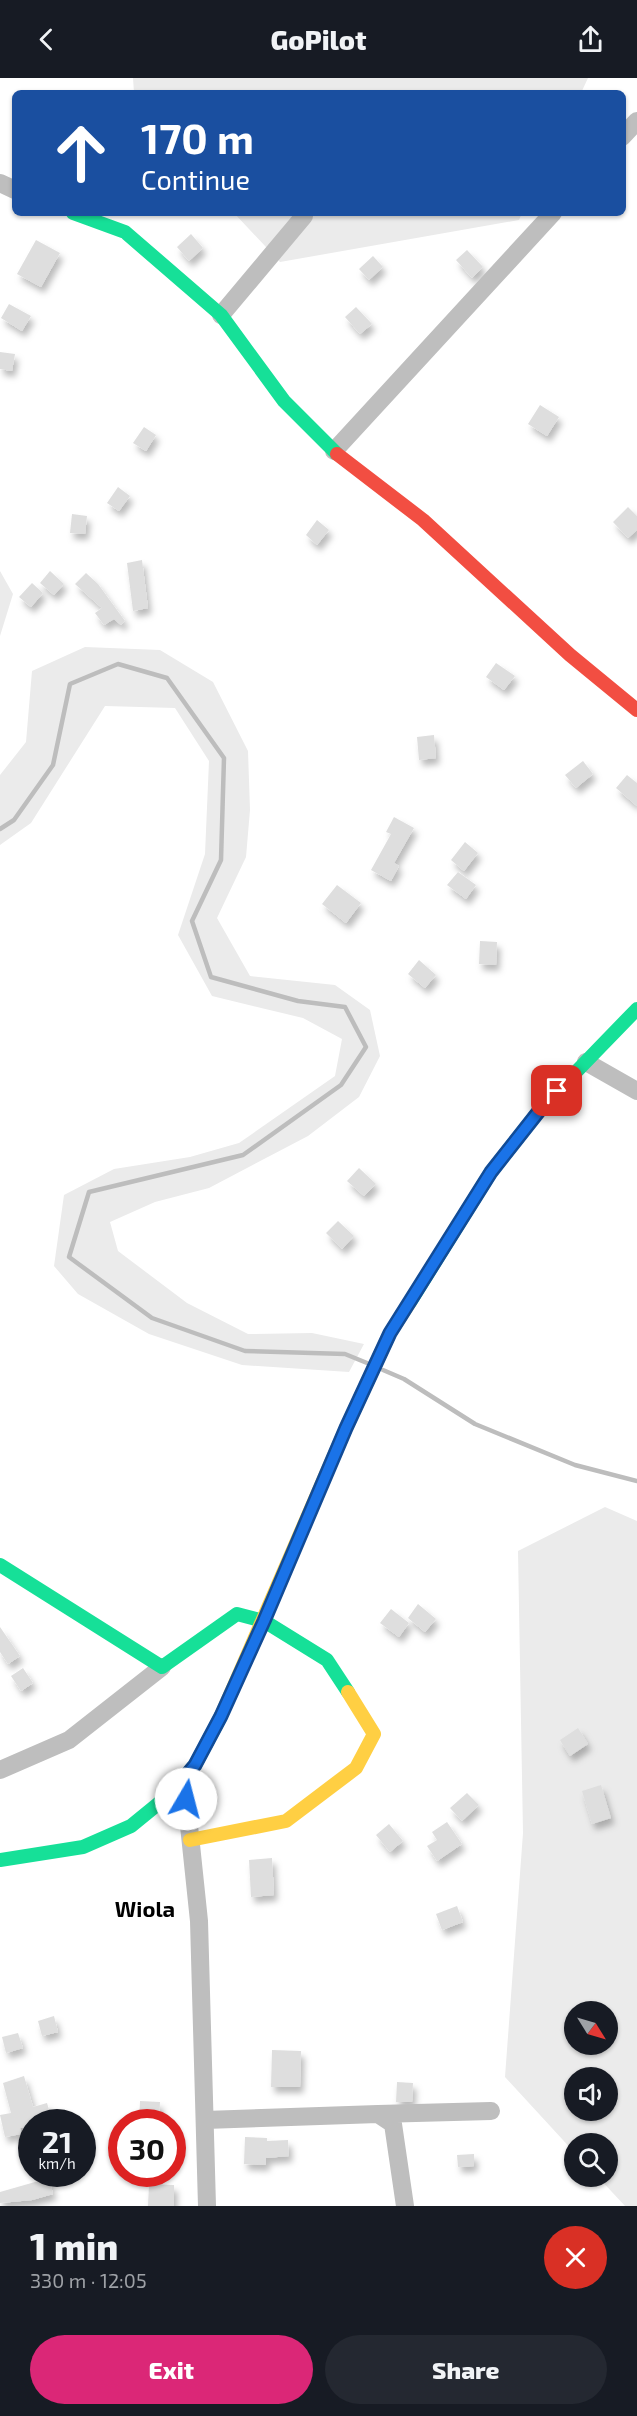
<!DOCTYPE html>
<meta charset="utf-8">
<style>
:root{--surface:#171b24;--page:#242831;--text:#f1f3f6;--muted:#9ea1a6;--accent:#db2777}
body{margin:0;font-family:"Exo 2",sans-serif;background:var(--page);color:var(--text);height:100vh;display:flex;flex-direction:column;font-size:22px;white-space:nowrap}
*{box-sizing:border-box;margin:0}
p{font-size:20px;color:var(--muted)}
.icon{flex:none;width:33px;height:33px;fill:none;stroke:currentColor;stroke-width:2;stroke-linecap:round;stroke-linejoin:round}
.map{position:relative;height:2128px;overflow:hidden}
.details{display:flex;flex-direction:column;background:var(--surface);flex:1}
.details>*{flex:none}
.guide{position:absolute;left:12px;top:12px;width:614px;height:126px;border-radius:9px;box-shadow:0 2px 4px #0004;background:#1a4fa0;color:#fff;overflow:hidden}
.needle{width:39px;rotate:127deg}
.controls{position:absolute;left:564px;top:1923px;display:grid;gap:12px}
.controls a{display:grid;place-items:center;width:54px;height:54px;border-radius:50%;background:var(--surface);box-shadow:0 2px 4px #0004;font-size:30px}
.speed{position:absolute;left:18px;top:2031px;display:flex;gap:12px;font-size:30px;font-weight:700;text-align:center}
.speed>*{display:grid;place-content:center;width:78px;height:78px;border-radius:50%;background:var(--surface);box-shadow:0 2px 4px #0004;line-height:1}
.speed small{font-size:15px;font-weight:400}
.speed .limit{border:9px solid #d22;background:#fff;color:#111}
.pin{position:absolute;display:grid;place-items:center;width:51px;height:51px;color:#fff;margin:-26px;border-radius:12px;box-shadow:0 3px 9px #0006}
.me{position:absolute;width:66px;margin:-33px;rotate:8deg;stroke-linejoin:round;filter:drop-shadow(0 0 4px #0008)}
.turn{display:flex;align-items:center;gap:21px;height:126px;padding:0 30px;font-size:27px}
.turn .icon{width:78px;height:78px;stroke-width:2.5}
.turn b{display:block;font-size:42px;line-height:51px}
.round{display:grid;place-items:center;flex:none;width:63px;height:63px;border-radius:32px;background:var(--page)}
.head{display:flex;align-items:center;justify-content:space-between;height:102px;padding:0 30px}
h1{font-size:36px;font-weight:800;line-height:45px}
.action{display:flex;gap:12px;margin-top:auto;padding:12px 30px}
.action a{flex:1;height:69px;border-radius:36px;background:var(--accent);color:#fff;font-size:24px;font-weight:800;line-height:69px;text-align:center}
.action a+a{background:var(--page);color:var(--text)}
header{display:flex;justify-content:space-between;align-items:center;height:78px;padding:0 30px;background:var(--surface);font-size:27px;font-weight:800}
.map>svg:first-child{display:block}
.green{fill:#ebebeb;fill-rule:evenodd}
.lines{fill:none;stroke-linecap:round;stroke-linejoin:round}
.stream{stroke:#bdbdbd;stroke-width:4.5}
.building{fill:#dedede;filter:url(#shadow)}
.street{stroke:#bebebe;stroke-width:18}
.fast{stroke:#16e098;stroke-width:14}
.slow{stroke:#ffcf43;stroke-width:14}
.jam{stroke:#f24e42;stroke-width:14}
.route-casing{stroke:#114b97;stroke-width:15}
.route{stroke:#1a73e8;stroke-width:10}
.labels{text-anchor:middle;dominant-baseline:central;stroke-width:5;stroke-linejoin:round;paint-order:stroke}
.quarter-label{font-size:22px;font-weight:bold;fill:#000;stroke:#fff}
</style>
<header><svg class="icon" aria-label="back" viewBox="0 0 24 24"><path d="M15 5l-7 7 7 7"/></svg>GoPilot<svg class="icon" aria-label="share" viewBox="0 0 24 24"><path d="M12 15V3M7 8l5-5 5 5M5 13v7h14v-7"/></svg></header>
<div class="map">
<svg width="637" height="2128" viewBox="0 0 637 2128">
<defs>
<filter id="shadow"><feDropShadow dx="3.5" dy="6" stdDeviation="3" flood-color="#0004"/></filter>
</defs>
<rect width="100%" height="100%" fill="#fff"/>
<path class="green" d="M133,0H588L581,15H134Z
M234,135H522L519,142L280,184Z
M0,493L13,516L0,558Z
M85,569L160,572L213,604L248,673L250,732L246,779L217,840L250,898L335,907L370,932L380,978L359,1019L308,1058L209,1110L155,1124L110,1144L118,1173L187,1225L248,1256L312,1255L364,1266L349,1294L242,1287L149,1256L78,1216L54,1188L64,1117L114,1091L190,1079L239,1065L335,998L342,961L303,940L212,918L178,857L205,776L209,683L175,630L105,628L31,745L0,767V697L26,664L32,593Z
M605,1429L637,1443V2128H625L598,2099L608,2098V2066H574V2074L505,1999L523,1755L518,1473ZM574,1934H608V1966H574ZM574,2000H608V2032H574Z"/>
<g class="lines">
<path class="stream" d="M0,751L14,742L53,687L70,606L118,586L167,600L224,680L221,782L192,843L211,899L298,923L345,929L366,969L341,1007L243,1077L89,1114L69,1179L152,1240L245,1273L345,1276L367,1285
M383,1292L404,1301L475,1346L575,1387L637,1403"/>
</g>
<path class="building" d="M191,156L203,170L189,183L177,169Z
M36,162L60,175L41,209L17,196Z
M467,172L483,189L472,200L456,182Z
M373,178L383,189L369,202L359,191Z
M9,226L31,238L22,253L1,240Z
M356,229L372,246L360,256L345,239Z
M0,274L15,276L12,293L0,291Z
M540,327L559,339L547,358L528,346Z
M144,349L156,357L146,373L133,365Z
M118,409L130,418L119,433L107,425Z
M628,429L637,438V452L628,460L613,444Z
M72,436L87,438L85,456L70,455Z
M317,442L329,452L317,467L306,457Z
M142,482L148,530L133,533L127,485Z
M50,493L64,506L54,517L40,505Z
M86,495L98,506L125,543L121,547L114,541L104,547L95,535L102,530L75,506Z
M32,505L43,515L31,529L19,519Z
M496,585L515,598L504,612L486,599Z
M434,657L436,680L419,682L417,659Z
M583,683L593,696L576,710L565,697Z
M627,697L637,705V728L616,710Z
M394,739L414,750L394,785L399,788L391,803L371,792L391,756L386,754Z
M465,764L478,775L464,793L451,782Z
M458,794L476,807L466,821L447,807Z
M337,807L361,825L346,845L322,826Z
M480,863L497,864L496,887L479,886Z
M419,882L436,897L425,910L408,896Z
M359,1090L376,1106L364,1118L347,1103Z
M338,1143L354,1158L342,1171L326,1155Z
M418,1526L436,1541L425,1554L408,1540Z
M391,1531L409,1545L399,1559L380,1545Z
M0,1549L20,1578L8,1586L0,1574Z
M23,1590L33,1605L21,1613L11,1598Z
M578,1650L588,1666L570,1678L560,1662Z
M601,1707L611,1740L592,1746L582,1713Z
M467,1715L479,1727L462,1743L450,1730Z
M447,1744L462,1766L437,1783L427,1768L437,1762L432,1754Z
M389,1746L403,1763L390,1774L376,1757Z
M272,1780L274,1817L251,1819L249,1782Z
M457,1828L463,1844L442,1852L436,1836Z
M54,1938L58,1954L42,1958L38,1943Z
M18,1955L23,1970L6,1975L2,1959Z
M272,1972L301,1973L300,2009H271Z
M24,1998L33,2029L47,2025L52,2042L32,2044V2047L20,2050L21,2056L5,2059L0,2037L11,2035L3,2005Z
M397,2004L413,2005L412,2024H396Z
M140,2023L160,2024L159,2044H139Z
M245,2059L267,2060V2063L288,2062L289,2078L266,2080V2087L244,2086Z
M474,2076V2088L458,2089L457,2077Z
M49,2100L53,2116L32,2122L0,2125V2114Z
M149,2106L174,2107V2128H148Z"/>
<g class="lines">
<path class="street" d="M622,59L637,43
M0,105L15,112
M221,237L304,138
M334,373L553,135
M586,984L637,1013
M0,1692L69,1662L162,1589
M184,1700L199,1843L207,2128
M378,2036L491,2033
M205,2042L378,2036L393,2046L405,2128"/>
<path class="fast" d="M73,135L125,154L221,237L284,323L337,376
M410,1224L491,1094L543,1028L637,931
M0,1487L162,1589L237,1536L264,1543L327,1582L348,1614
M0,1782L83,1769L131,1748L169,1717L195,1687L220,1640"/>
<path class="slow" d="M220,1640L346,1350L390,1255L410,1224
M190,1762L286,1743L356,1690L374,1656L348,1614"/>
<path class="jam" d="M337,376L423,442L570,577L637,632"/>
</g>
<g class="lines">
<defs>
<path id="route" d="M186,1721L184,1700L195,1687L221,1638L264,1543L346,1350L390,1255L491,1094L543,1028L557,1013"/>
</defs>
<use href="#route" class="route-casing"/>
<use href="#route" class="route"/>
</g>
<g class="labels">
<g class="quarter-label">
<text x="145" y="1830">Wiola</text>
</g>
</g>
</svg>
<div class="controls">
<a><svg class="needle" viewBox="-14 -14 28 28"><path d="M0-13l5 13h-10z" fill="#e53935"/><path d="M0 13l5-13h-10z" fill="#9ea1a6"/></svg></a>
<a><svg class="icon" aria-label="sound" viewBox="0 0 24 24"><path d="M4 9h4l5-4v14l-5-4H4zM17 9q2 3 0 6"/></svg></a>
<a><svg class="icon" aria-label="search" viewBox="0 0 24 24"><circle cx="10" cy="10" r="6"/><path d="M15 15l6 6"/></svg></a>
</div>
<div class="speed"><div>21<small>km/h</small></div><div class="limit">30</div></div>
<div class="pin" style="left:557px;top:1013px;background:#d93025"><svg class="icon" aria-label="arrive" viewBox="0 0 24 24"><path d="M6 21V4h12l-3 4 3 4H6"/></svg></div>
<svg class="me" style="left:186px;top:1721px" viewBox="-20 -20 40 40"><circle r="19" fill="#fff"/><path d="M0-13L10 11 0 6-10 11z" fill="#1a73e8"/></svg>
<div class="guide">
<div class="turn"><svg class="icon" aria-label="ahead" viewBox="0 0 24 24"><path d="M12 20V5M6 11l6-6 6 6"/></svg><div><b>170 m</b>Continue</div></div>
</div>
</div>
<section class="details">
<div class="head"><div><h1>1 min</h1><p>330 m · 12:05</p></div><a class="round" style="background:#d93025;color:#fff"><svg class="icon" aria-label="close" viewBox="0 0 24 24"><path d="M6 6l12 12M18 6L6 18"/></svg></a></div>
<div class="action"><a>Exit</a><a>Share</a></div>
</section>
